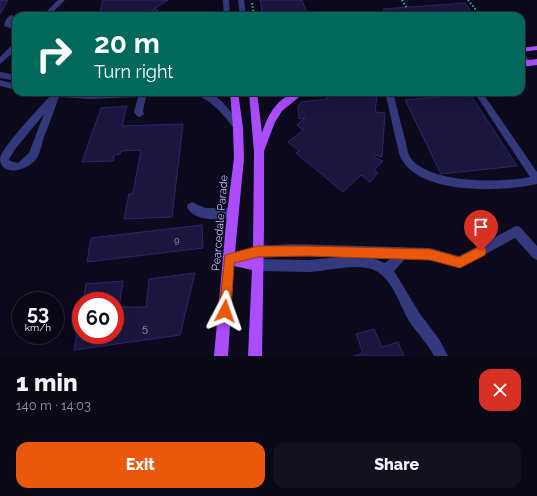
<!DOCTYPE html>
<meta charset="utf-8">
<style>
:root{--surface:#090815;--page:#12111e;--text:#f1f3f6;--muted:#999aa0;--line:#292934;--accent:#ea580c}
body{margin:0;font-family:Raleway,sans-serif;background:var(--page);color:var(--text);height:100vh;display:flex;flex-direction:column;font-size:15px;white-space:nowrap}
*{box-sizing:border-box;margin:0}
p{font-size:13px;color:var(--muted)}
.icon{flex:none;width:22px;height:22px;fill:none;stroke:currentColor;stroke-width:2;stroke-linecap:round;stroke-linejoin:round}
.map{position:relative;height:356px;overflow:hidden}
.drawer{display:flex;flex-direction:column;background:var(--surface);flex:1}
.drawer>*{flex:none}
.guide{position:absolute;left:12px;top:12px;width:513px;height:84px;border-radius:12px;box-shadow:0 4px 16px #0002,0 0 0 1px var(--line);background:#00695c;color:#fff;overflow:hidden}
.speed{position:absolute;left:12px;top:292px;display:flex;gap:8px;font-size:20px;font-weight:700;text-align:center}
.speed>*{display:grid;place-content:center;width:52px;height:52px;border-radius:50%;background:var(--surface);box-shadow:0 4px 16px #0002,0 0 0 1px var(--line);line-height:1}
.speed small{font-size:10px;font-weight:400}
.speed .limit{border:6px solid #d22;background:#fff;color:#111}
.pin{position:absolute;display:grid;place-items:center;width:34px;height:34px;color:#fff;margin:-41px -17px;border-radius:50% 50% 50% 0;rotate:-45deg;box-shadow:0 0 4px #0007}
.pin .icon{rotate:45deg}
.me{position:absolute;width:44px;margin:-22px;rotate:4deg;stroke-linejoin:round;filter:drop-shadow(0 0 3px #0008)}
.turn{display:flex;align-items:center;gap:14px;height:84px;padding:0 16px;font-size:18px}
.turn .icon{width:52px;height:52px;stroke-width:2.5}
.turn b{display:block;font-size:28px;line-height:34px}
.round{display:grid;place-items:center;flex:none;width:42px;height:42px;border-radius:12px;background:var(--page)}
.overview{display:flex;align-items:center;justify-content:space-between;height:68px;padding:0 16px}
h1{font-size:24px;font-weight:800;line-height:30px}
.button{display:flex;gap:8px;margin-top:auto;padding:8px 16px}
.button a{flex:1;height:46px;border-radius:12px;background:var(--accent);color:#fff;font-size:16px;font-weight:800;line-height:46px;text-align:center}
.button a+a{background:var(--page);color:var(--text)}
.map>svg:first-child{display:block}
.building{fill:#1a163d;stroke:#2e276a}
.lines{fill:none;stroke-linecap:round;stroke-linejoin:round}
.path{stroke:#29af9a;stroke-width:2;stroke-dasharray:1.5 2;stroke-linecap:butt}
.minor{fill:#34387c;fill-rule:evenodd}
.major{fill:#ab4cff;fill-rule:evenodd}
.route{fill:#ea580c;stroke:#983908}
.labels{text-anchor:middle;dominant-baseline:central;stroke-width:3;stroke-linejoin:round;paint-order:stroke}
.number-label{font-size:9px;fill:#9b99ce}
.street-label{font-size:11px;fill:#c6c5ff;stroke:#0c0a1c}
.near-number-label{font-size:11px;fill:#9b99ce}
</style>
<div class="map">
<svg width="537" height="356" viewBox="0 0 537 356">
<rect width="100%" height="100%" fill="#0c0a1c"/>
<path class="building" d="M0,0H8L0,14Z
M103,0H168L143,16L99,15Z
M260,0H302L308,16H263Z
M465,3L475,16H387L383,9Z
M155,9L168,16H143Z
M62,13L90,16H60Z
M364,92H370L377,95L375,112L385,113L382,157L375,155L373,157L383,161L374,170L378,173L370,182L361,175L343,192L296,153L299,151L288,142L303,130L297,125L305,118L299,119L298,107L301,102L327,99V97Z
M470,94L517,166L441,174L405,100Z
M127,106L122,126L183,124L172,217L124,219L129,194L133,193L141,150L121,151L120,154L114,155L113,161L82,162L101,108Z
M202,225L203,248L87,262L91,238Z
M195,273L180,335L74,350L81,313V335H115V301H83L86,284L123,281L119,307H146L149,279Z
M374,329L382,347L398,342L404,356H354L363,353L356,334Z"/>
<g class="lines">
<path class="path" d="M402,0L407,8
M468,0L481,16
M252,3L254,16"/>
<path class="minor" d="M58,0H65L49,16H42Z
M223,0H229L230,16H224Z
M238,0H244L246,16H240Z
M12,15L15,17L11,25L16,26V30L4,26C5,21 7,16 12,15Z
M13,44H16V50L0,64V57Z
M521,53L524,54L530,61V65H524L521,61Z
M0,72L16,75V81L0,78Z
M0,80L16,84V90L0,86Z
M38,92H178L174,95L146,97L143,111L144,114L140,117L137,116L134,112L138,97L91,99L59,97C54,111 49,124 44,137C42,144 40,152 37,158C27,172 0,177 0,158C2,147 40,107 50,96L39,94ZM44,114L29,153L18,163L10,161L9,159L16,148Z
M193,92C197,92 202,91 206,92C222,96 232,114 241,126L243,128L241,130H235C223,114 213,101 194,94Z
M385,92H393C397,108 401,124 405,139C407,145 407,152 410,157C428,184 501,183 530,177L474,92H482L537,172V184C502,192 423,195 402,160C398,154 398,146 396,140C392,124 389,108 385,92Z
M192,202L205,208H232L236,210L237,213L236,216C223,221 193,222 187,207L188,204Z
M516,226L520,227L537,246V260L533,258L515,238L460,268L430,260L405,259L394,271L420,314L439,339L448,356H434C428,344 419,335 411,324C400,307 394,281 376,271C359,262 329,271 310,272C293,272 275,271 258,271L254,269L252,265L254,261L258,259L310,260L338,257L293,256L258,258L254,256L252,252L254,248L258,246L293,244L430,248L459,256ZM372,258L390,259L385,263Z"/>
<path class="major" d="M537,46V50L521,52V48Z
M537,59V65L521,67V61Z
M230,92H238L243,128L244,158L235,252L253,248L254,153L249,92H257L262,133C269,111 281,92 305,92L282,111L275,122L264,151V227L262,356H248L252,270L234,266L228,356H214L227,213L234,158L233,128Z"/>
</g>
<path class="route" d="M258,246H308L430,249L459,257L481,246L485,247L486,251L485,255L460,268L430,260L308,256L258,257L234,263L231,311L229,315L225,317L221,315L219,311L225,255Z"/>
<g class="labels">
<g class="number-label">
<text x="177" y="240">9</text>
</g>
<g class="street-label">
<text transform="translate(220 223) rotate(-85)">Pearcedale Parade</text>
</g>
<g class="near-number-label">
<text x="145" y="328">5</text>
</g>
</g>
</svg>
<div class="speed"><div>53<small>km/h</small></div><div class="limit">60</div></div>
<div class="pin" style="left:481px;top:251px;background:#d93025"><svg class="icon" aria-label="arrive" viewBox="0 0 24 24"><path d="M6 21V4h12l-3 4 3 4H6"/></svg></div>
<svg class="me" style="left:225px;top:311px" viewBox="-20 -20 40 40"><path d="M0-17L14 15 0 8-14 15z" fill="#ea580c" stroke="#fff" stroke-width="4"/></svg>
<div class="guide">
<div class="turn"><svg class="icon" aria-label="right" viewBox="0 0 24 24"><path d="M7 20v-9h11M14 6l5 5-5 5"/></svg><div><b>20 m</b>Turn right</div></div>
</div>
</div>
<section class="drawer">
<div class="overview"><div><h1>1 min</h1><p>140 m · 14:03</p></div><a class="round" style="background:#d93025;color:#fff"><svg class="icon" aria-label="close" viewBox="0 0 24 24"><path d="M6 6l12 12M18 6L6 18"/></svg></a></div>
<div class="button"><a>Exit</a><a>Share</a></div>
</section>
